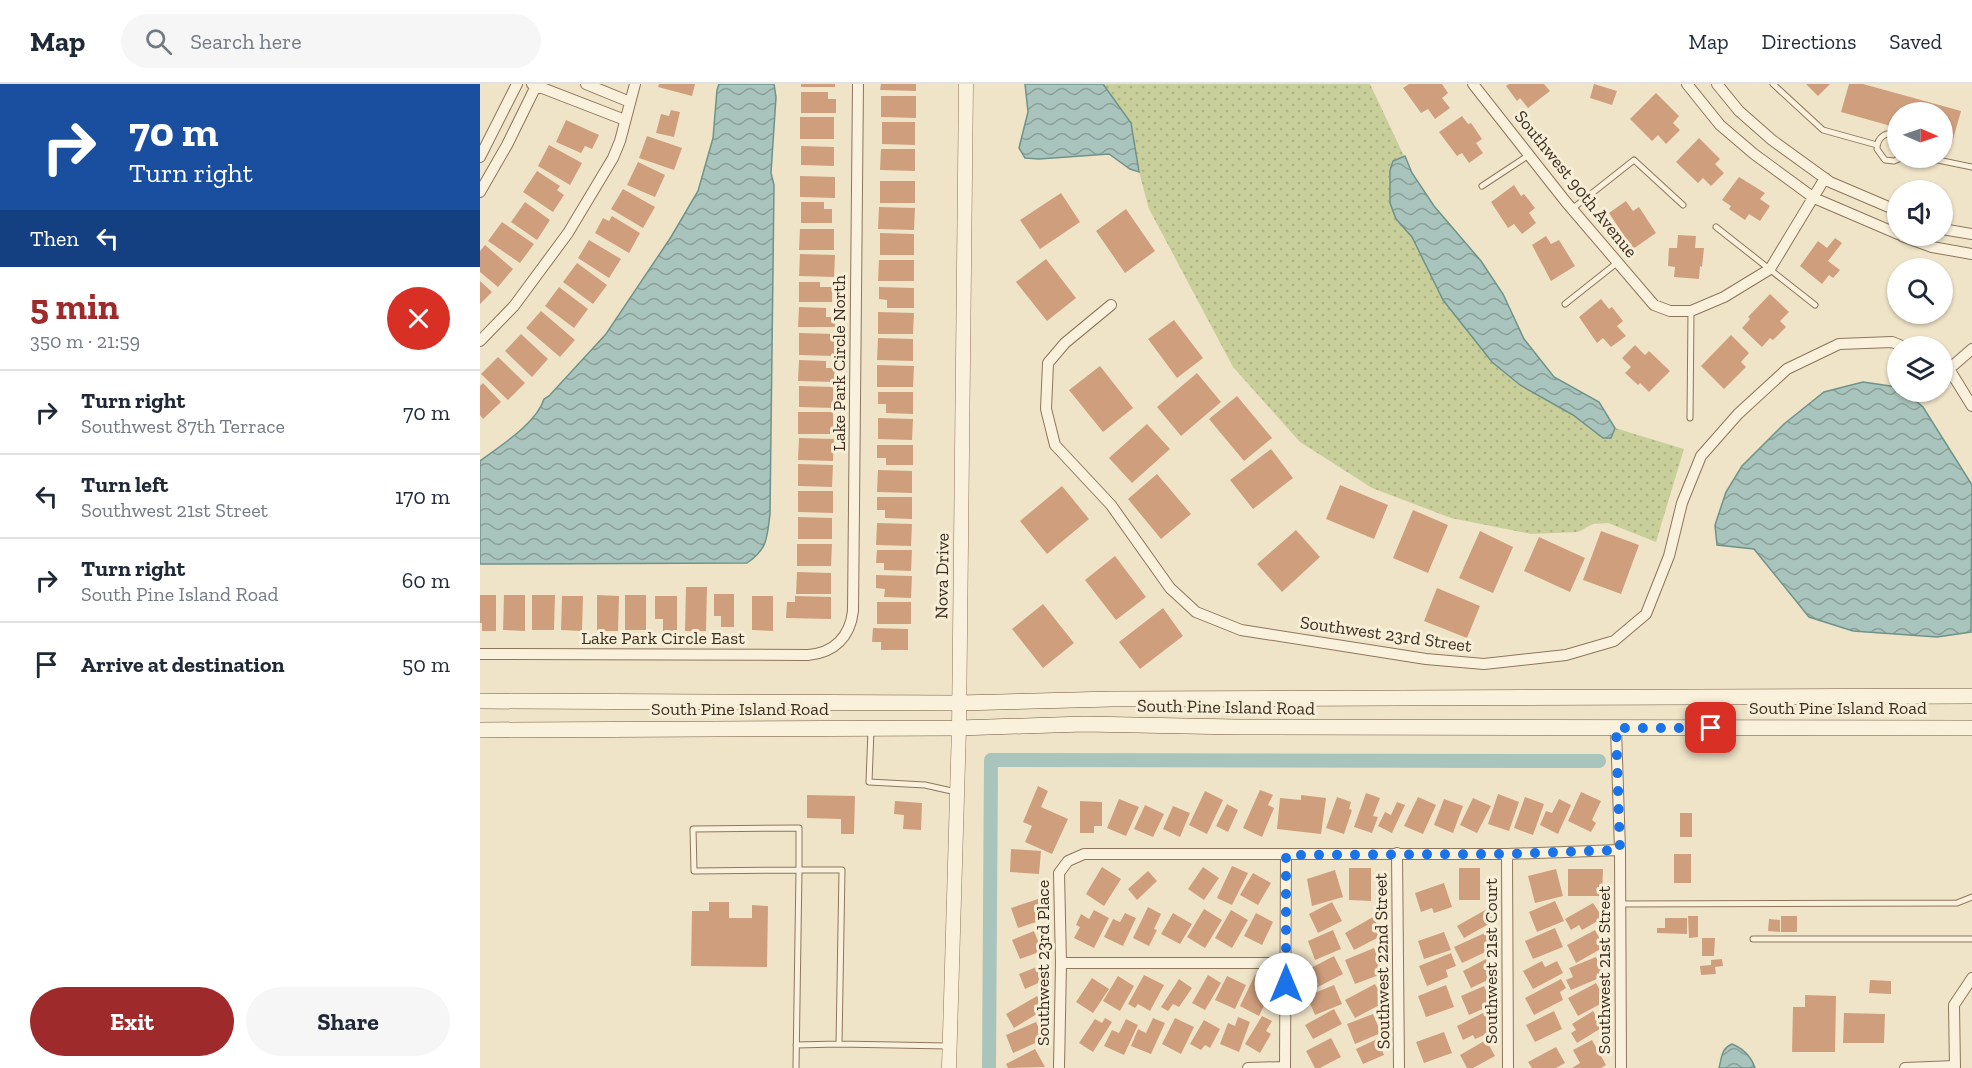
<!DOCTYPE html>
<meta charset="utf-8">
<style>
:root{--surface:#fff;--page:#f6f6f7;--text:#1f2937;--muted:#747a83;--line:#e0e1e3;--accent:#9e2a2b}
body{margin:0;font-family:"Zilla Slab",serif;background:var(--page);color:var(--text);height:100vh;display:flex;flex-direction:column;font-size:22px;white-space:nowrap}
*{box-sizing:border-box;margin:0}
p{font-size:20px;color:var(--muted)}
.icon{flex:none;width:33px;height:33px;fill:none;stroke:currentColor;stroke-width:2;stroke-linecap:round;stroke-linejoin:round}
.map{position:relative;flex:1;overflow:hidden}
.side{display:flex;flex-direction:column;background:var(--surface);width:480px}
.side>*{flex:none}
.guide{background:#1a4fa0;color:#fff;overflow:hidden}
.needle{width:39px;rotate:92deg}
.buttons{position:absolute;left:1407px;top:18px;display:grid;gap:12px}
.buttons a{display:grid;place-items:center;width:66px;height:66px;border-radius:50%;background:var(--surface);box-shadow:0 2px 4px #0004;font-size:30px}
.pin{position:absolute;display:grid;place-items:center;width:51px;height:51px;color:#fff;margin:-26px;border-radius:12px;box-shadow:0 3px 9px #0006}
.me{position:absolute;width:66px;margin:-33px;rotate:0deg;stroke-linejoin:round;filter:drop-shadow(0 0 4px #0008)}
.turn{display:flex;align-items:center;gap:21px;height:126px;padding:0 30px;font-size:27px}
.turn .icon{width:78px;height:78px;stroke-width:2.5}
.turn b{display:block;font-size:42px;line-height:51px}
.then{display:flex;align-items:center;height:57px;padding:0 30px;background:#0003;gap:12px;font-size:22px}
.round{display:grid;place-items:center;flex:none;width:63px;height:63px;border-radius:32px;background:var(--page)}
.headline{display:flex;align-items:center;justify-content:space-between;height:102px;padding:0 30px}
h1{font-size:36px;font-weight:700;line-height:45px;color:var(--accent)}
.cta{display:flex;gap:12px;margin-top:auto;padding:12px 30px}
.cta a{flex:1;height:69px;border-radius:36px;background:var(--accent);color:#fff;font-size:24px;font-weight:700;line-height:69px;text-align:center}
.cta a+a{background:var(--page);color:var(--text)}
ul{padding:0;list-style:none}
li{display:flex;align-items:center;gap:18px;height:84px;padding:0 30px;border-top:2px solid var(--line)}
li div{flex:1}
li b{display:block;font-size:22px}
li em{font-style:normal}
header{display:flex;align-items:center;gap:36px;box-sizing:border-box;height:84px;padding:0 30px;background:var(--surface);border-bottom:2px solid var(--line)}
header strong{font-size:28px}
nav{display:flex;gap:33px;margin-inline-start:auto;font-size:21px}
.search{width:420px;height:54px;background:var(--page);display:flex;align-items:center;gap:15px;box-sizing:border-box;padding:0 21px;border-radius:33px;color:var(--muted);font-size:22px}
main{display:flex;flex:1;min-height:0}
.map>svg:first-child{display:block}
.grass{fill:url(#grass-dots)}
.water{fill:url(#water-waves);stroke:#6f938a;stroke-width:1.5}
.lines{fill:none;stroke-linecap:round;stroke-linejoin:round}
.canal{stroke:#a9c4bc;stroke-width:14}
.building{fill:#cf9f7d}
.service-casing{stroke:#8d765c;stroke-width:7}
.minor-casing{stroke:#8d765c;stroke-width:12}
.tertiary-casing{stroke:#8d765c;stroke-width:15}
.secondary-casing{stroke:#6f573f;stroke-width:16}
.service{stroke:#faf1dc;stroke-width:5}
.minor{stroke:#faf1dc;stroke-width:10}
.tertiary{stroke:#faf1dc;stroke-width:14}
.secondary{stroke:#faf1dc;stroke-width:15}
.route{stroke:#1a73e8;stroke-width:10;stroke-dasharray:0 18}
.labels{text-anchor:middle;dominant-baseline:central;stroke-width:6;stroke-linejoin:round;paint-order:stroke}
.street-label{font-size:18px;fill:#3d2e20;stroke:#f7eed8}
</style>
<header>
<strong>Map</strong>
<div class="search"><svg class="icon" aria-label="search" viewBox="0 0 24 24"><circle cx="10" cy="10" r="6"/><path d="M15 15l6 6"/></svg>Search here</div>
<nav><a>Map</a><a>Directions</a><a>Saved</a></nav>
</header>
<main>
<section class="side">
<div class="guide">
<div class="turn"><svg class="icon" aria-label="right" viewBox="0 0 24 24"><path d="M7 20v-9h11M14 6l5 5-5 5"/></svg><div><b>70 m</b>Turn right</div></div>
<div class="then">Then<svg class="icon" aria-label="left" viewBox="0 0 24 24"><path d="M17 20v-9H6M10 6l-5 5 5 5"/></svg></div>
</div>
<div class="headline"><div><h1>5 min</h1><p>350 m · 21:59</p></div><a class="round" style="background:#d93025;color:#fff"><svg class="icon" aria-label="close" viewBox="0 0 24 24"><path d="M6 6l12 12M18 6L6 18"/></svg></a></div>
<ul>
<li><svg class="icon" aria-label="right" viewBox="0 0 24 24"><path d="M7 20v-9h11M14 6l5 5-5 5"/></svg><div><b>Turn right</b><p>Southwest 87th Terrace</p></div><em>70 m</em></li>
<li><svg class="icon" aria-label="left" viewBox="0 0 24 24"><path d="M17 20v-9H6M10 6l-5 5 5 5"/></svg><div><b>Turn left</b><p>Southwest 21st Street</p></div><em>170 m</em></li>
<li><svg class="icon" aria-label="right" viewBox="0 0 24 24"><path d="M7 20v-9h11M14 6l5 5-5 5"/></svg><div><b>Turn right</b><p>South Pine Island Road</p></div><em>60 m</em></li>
<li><svg class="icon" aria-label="arrive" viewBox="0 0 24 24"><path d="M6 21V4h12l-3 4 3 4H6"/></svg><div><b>Arrive at destination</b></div><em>50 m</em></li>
</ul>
<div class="cta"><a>Exit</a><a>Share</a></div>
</section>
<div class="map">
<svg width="1492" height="984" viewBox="0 0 1492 984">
<defs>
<pattern id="grass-dots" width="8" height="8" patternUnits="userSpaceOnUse" patternTransform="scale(1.5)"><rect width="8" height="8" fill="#c9cf9b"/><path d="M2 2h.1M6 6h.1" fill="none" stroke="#aeb285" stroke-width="1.8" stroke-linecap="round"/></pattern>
<pattern id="water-waves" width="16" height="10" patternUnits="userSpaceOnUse" patternTransform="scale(1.5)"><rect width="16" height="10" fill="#a9c4bc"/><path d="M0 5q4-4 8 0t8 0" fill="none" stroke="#8ba098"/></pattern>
</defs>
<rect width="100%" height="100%" fill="#f0e4c8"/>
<path class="grass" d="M623,0H890L932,89L954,122L1001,177L1023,210L1044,255L1074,293L1119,318L1135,344L1204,365L1176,458L1128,439L1113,440L1098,448L1051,450L971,434L892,404L820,358L753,283L669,125L659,88L651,39Z"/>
<path class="water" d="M239,0H294L296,13L291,89L294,101L290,430C287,453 288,465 267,479L0,480V377C20,362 57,339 64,315L69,312L126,250L191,153L218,107L233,54L237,6Z
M545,0H623L651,39L659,88L650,85L629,70L559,75L545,74L539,64L548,28Z
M925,72L932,89L954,122L1001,177L1023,210L1044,255L1074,293L1119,318L1135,344L1131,354H1123L1093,331L1040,301L1012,278L963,216L932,153L916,135L910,119V86L913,77Z
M1383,298L1417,303L1418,308H1425L1443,323L1492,401L1491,548L1457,553L1373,547L1329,533L1274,465L1237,461L1235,441L1246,408L1262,382L1304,340L1344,308Z
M1252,960C1264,965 1271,972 1275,984H1239C1242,973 1241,965 1252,960Z"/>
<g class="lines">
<path class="canal" d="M509,984L511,676L1119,677"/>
</g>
<path class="building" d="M179,0H215L212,12L178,3Z
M321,0H355V3H321Z
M401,0H436V7L400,6Z
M929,0H962L968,9L962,14L970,24L955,35L948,25L941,29L923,4Z
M1029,0H1064L1070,7L1048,24L1040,14L1037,17L1026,2Z
M1114,0L1137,7L1132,21L1110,14Z
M1326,0H1350L1338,12Z
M1369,0H1383L1481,27L1472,59L1462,56V28H1418V44L1361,28Z
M321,8H348V15H356V29H321Z
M1176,9L1199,32L1193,39L1200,46L1186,60L1178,51L1172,57L1150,35Z
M401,12H436V34L401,33Z
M191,26L200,28L194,53L176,49L181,30L189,32Z
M982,32L988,40L991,39L1002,55L996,59L1003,69L989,79L982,69L977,72L959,48Z
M320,33H354V55H320Z
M86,36L119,51L112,65L105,62L101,69L76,58Z
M402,38H435V61L402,60Z
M167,52L202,64L194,86L159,74Z
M1219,54L1240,75L1235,80L1244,89L1231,102L1223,94L1218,99L1196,78Z
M69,61L102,79L90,101L58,82Z
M321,62L354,63V82L321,81Z
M401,65H435V87L400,86Z
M158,78L185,91L175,113L147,101Z
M57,87L80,102L77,106L84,111L73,128L43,108Z
M320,92L355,93V114L320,113Z
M1259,93L1285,109L1280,115L1290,122L1280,137L1269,130L1265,136L1249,125L1251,122L1242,116Z
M400,97H435V119H400Z
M1034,101L1041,112L1044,110L1055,124L1049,129L1056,139L1042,150L1034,140L1028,144L1011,118Z
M143,105L175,123L163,144L131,125Z
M581,109L600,138L560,165L540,136Z
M1146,117L1153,127L1159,123L1176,149L1153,165L1129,129Z
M45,118L70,136L57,156L31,138Z
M321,118H344V125H352V139H321Z
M399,123L435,124L434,146L398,145Z
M646,125L675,167L645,189L616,147Z
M132,132L160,149L149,169L115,149L123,134L129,137Z
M22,138L54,160L40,179L8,157Z
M320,145H354V166H319Z
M400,149L434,150V171H400Z
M1198,151L1216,152L1215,164H1224L1222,183L1220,182L1219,195L1194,193L1195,183L1188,182L1189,164H1197Z
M1066,152L1071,160L1079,156L1095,182L1071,197L1052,161Z
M1355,154L1362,159L1348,177L1360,186L1353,194L1349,191L1342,200L1320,182L1338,157L1347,164Z
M109,156L141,175L129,194L98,174Z
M5,161L33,185L18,203L0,188V167Z
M320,170L355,171L354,193L319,192Z
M566,175L596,214L567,237L536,198Z
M399,176H434V197H398Z
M97,179L127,201L113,220L83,198Z
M0,197L12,208L0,220Z
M319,198H340V203H352V218H319Z
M79,203L108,225L94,244L65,222Z
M399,203L434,204V224H407V216L399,215Z
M1290,210L1309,228L1300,237L1306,243L1293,256L1290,254L1282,263L1262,244L1270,235L1268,233Z
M1121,215L1129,225L1132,223L1143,237L1137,242L1146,252L1131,263L1123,254L1117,259L1099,233Z
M319,223L346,224V233H355V243H318Z
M61,227L95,256L80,273L46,244Z
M398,228L434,229L433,250H398Z
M694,236L723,274L697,294L668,255Z
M319,249L354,250V272L319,271Z
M41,250L68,275L52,293L25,267Z
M1251,251L1269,269L1261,278L1266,283L1244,305L1221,282Z
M398,254L433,255V277L397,276Z
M1155,261L1165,271L1169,267L1190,287L1169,308L1160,299L1158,301L1145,289L1151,283L1142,274Z
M18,273L45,299L28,316L1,290Z
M319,276L346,277V284H355L354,298L318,297Z
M397,281L434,282L433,303H397Z
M620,282L653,324L623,348L589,306Z
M717,289L741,318L701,352L677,323Z
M3,299L21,318L3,335L0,331V302Z
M319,302L353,303V324L319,323Z
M398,308H433V330L406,329V320H398Z
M757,312L792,354L764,377L729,335Z
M318,328H353V350H318Z
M398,334L433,335L432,356L398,355Z
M667,340L690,365L652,399L629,374Z
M319,354L354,355L353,377L318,376Z
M397,361H433V381H406V374H397Z
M791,365L813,394L773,425L750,396Z
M318,380L353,381L352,403L318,402Z
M398,386L432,387V409L397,408Z
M677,390L711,430L681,455L648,415Z
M860,401L908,421L894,455L846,435Z
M582,402L609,435L567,470L540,437Z
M318,407H353V429L318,428Z
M397,413H432V435L405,434V426H397Z
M933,426L968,441L948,489L913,474Z
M318,433L352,434V455H318Z
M397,439L432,440L431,462L396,461Z
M816,446L840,473L802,508L777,480Z
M1000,447L1033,463L1013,509L979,494Z
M1121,447L1159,461L1141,510L1103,496Z
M1059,453L1105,474L1090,508L1044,487Z
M317,460H352L351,482H317Z
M397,466H432L431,487L404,486V479H396Z
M635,472L666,513L636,536L605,496Z
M317,488L351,489V510H316Z
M396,491L432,492L431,514L404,513L405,505L396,504Z
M206,503H227L226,547H205Z
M957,504L1000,522L987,554L944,537Z
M234,510H254V543H241V532H234Z
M0,511H16V547H2V539H0Z
M24,511H45V547L23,546Z
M52,511H75L74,546H52Z
M117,511L139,512L138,547H117Z
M145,511H166V546H145Z
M82,512H103L102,547L81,546Z
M175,512H197V547H183V535H175Z
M272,512H293V547L272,546Z
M315,512L351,513V535L306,534L307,518H315Z
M397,518H431V540H397Z
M563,520L594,559L563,584L532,545Z
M683,524L703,552L660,585L639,558Z
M393,544L428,545V566H401V558H392Z
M558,702L568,707L561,723L588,735L572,770L545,758L552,742L543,738Z
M780,706L793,711L788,721L794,724L782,753L763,744Z
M725,707L743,716L727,750L709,741Z
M1101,708L1121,717L1112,736L1116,739L1111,748L1088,737Z
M886,709L900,714L893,732L898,733L892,749L874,743Z
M1018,710L1039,718L1029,747L1008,740Z
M327,711L375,712L374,750H361V735L327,734Z
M821,711L846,714L841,750L797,745L800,714L821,716Z
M857,713L871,718L869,725L872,726L864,750L846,744Z
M938,713L956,721L943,750L924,742Z
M1045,713L1064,720L1053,751L1034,744Z
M993,714L1011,722L997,749L980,741Z
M639,715L659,723L646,752L627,744Z
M964,715L983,722L973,749L954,741Z
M1079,715L1091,721L1078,750L1060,741L1066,727L1072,729Z
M415,717L442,719L441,746L423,745L424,731L414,730Z
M600,717L622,718V742H614V749H600Z
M917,718L925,721L912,749L898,742L905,728L911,731Z
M747,720L758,726L748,748L736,742Z
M665,721L684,730L673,753L654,745Z
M693,722L710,729L700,753L683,745Z
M1200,729H1212V753H1200Z
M531,765L561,767L559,790L530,788Z
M1194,770H1211V799H1194Z
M752,782L768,789L752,821L737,814Z
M622,783L641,795L624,822L606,810Z
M723,783L739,794L724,816L708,805Z
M869,784H891V817L869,816Z
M979,784H1000V816H979Z
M1076,785L1083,812L1055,819L1048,792Z
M1088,785H1123L1122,812H1088Z
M855,786L863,813L832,822L827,795Z
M668,787L677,797L657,816L648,805Z
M773,789L791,799L778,821L760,811Z
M964,799L972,823L954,829L952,824L941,828L935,809Z
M561,814L568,834L538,844L531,824Z
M1075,817L1084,837L1057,848L1049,828Z
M229,818H249V834H272V821L288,822L287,883L211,882L212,827H229Z
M852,818L862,837L838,849L829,830Z
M1113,819L1123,834L1102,846L1099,841L1091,846L1085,835Z
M668,823L681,830L674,845L677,846L669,862L653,854Z
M724,825L742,836L725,864L707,853Z
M1007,825L1014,837L984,854L977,842Z
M614,826L629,834L614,864L594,854L600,843L596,841L601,830L609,835Z
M751,826L768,836L752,864L735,854Z
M645,829L656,834L643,862L624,853L633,835L640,838Z
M693,829L712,840L700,860L681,850Z
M776,829L793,838L782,861L764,852Z
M1208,832H1218V853L1209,854Z
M1301,832H1317V848H1301Z
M893,833L903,851L874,866L865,849Z
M1185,834H1207V850L1177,849V844H1185Z
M1289,835L1300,836V848L1288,847Z
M1075,844L1083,863L1053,875L1045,857Z
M853,846L861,865L835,876L828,857Z
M1115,846L1124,863L1096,879L1087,861Z
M554,847L562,867L540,875L532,856Z
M964,848L971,866L944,875L938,857Z
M1007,848L1014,864L982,879L974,863Z
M1222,854H1235L1234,872H1222Z
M894,864L904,889L875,900L865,876Z
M971,869L976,882L966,886L968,893L947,902L939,882Z
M854,872L863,890L836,904L827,886Z
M1116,873L1124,892L1091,906L1086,896L1093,893L1089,884Z
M1006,875L1014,893L991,904L983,887Z
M1242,875L1243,882L1235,883L1236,890L1221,891L1220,882L1231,881V876Z
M1062,877L1065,883L1077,877L1083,889L1053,905L1043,887Z
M559,882L565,896L545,905L539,890Z
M664,891L684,901L670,927L658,920L655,924L648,920Z
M728,891L741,899L725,926L712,919Z
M775,891L790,899L787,905L791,907L779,932L760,922Z
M638,892L654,902L640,927L623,917Z
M747,892L766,901L755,925L735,916Z
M612,894L629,905L613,929L596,918Z
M699,895L712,904L699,923L693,920L688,927L681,923Z
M1081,895L1086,904L1080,908L1083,916L1054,931L1045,914Z
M1390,896L1411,897V910L1389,909Z
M1116,899L1126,917L1098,932L1088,914Z
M895,900L905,918L875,934L865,916Z
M854,901L862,920L835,931L827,912Z
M966,901L974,923L946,933L938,912Z
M1004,902L1012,921L989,931L981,912Z
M1325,911L1356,912L1355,968H1312L1313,923H1325Z
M557,912L565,925L534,944L526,930Z
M854,925L862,940L833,955L825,941Z
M1074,927L1082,945L1055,958L1046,941Z
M1113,927L1123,943L1097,959L1091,949L1096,946L1092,940Z
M1005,928L1013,947L995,955L993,951L983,956L977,942Z
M1364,929L1405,930L1404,959H1363Z
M893,930L901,949L875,960L867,940Z
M782,932L792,937L786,947L791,950L780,969L765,960Z
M758,933L770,938L759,968L740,960L748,939L755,942Z
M625,934L632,938L613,968L599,959L615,935L622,939Z
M673,934L685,939L671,970L651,962L658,945L666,949Z
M695,934L714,943L701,970L682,960Z
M646,935L658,941L644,971L624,962L632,946L639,949Z
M724,936L740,945L730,964L725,961L721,966L710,960Z
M556,938L564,955L533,969L526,951Z
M964,948L972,969L944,979L936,958Z
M851,954L861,973L840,984H835L826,967Z
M897,955L904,971L883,980L876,965Z
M1006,956L1015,972L993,984H987L980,971Z
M1112,956L1126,981L1121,984H1092L1100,979L1093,966Z
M1076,963L1085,979L1076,984H1052L1048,978Z
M555,965L565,983L528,984L526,980Z"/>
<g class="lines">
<defs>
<path id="service" d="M1293,0L1343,46L1397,61
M1418,50C1406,47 1397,53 1397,65L1405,76L1414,77L1421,74
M1448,74L1492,83
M1002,102L1049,71
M1092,125L1154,76L1203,121
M1236,143L1335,221
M1085,220L1138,178
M1210,334L1211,227
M391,646L389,698L445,701L476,708
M319,744V786L214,787L213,745Z
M1141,820L1477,819L1492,813
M1273,855H1492
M316,961L359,960
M316,984L319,786H362L359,960L468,962"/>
<path id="minor" d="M52,0L145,36
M106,0L150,18
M993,0L1086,118L1174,221L1190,227H1211L1244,213L1290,185L1345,94
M1207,0L1240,41L1274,70L1334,114L1418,150
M1237,0L1259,27L1292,56L1350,98L1418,127
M0,73L37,0
M0,108L27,61L57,0
M1462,145L1492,150
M1422,152L1452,163L1492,170
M631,221L585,259L568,279L566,325L575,361L631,421L690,504L716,528L761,546L946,575L1004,580L1086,571L1134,557L1166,530L1189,472L1202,419L1221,372L1258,330L1307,285L1359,260L1412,258L1422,262
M0,257L34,222L88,149L133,74L140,57L155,0
M1469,285L1492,322
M1469,285L1492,265
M0,570L328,571C354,569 370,553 373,527L378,0
M1136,644L1140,766L1141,984
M917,769L919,984
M1027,770L1028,984
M581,879H806
M579,984L581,879L579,789L588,777L604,770H1027L1140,766
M768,984L805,983
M805,984L806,771
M1425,984L1475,982
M1475,984L1474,921L1492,894"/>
<path id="tertiary" d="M469,984L479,644L486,0"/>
<path id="secondary" d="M0,617L479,619L632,615L1492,612
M0,646L479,644L604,640L757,643L1492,644"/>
</defs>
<use href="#service" class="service-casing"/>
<use href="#minor" class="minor-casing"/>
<use href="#tertiary" class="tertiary-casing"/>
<use href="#secondary" class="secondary-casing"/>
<use href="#service" class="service"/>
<use href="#minor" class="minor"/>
<use href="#tertiary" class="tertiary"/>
<use href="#secondary" class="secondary"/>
</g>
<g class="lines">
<path class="route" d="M806,900V771L1027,770L1140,766L1136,644H1231"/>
</g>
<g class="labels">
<g class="street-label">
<text transform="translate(1096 100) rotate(51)">Southwest 90th Avenue</text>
<text transform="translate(359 279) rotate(-90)">Lake Park Circle North</text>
<text transform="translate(462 492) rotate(-89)">Nova Drive</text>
<text transform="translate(906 550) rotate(8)">Southwest 23rd Street</text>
<text x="183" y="554">Lake Park Circle East</text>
<text transform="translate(746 623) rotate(1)">South Pine Island Road</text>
<text x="1358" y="624">South Pine Island Road</text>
<text x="260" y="625">South Pine Island Road</text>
<text transform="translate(902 877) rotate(-91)">Southwest 22nd Street</text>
<text transform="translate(1011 877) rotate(-90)">Southwest 21st Court</text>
<text transform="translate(563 879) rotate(-90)">Southwest 23rd Place</text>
<text transform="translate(1124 886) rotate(-90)">Southwest 21st Street</text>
</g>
</g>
</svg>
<div class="buttons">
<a><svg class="needle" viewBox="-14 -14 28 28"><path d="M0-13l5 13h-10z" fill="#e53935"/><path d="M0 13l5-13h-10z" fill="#747a83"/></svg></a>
<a><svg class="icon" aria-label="sound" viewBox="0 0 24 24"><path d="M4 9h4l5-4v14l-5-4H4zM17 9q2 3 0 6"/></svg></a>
<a><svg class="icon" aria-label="search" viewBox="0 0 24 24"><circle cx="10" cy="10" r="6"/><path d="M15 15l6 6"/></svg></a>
<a><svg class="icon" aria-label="layers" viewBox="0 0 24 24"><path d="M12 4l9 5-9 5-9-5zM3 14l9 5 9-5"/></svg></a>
</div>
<div class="pin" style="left:1231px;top:644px;background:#d93025"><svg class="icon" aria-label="arrive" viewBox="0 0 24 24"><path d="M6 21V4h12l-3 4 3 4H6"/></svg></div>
<svg class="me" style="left:806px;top:900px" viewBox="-20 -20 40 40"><circle r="19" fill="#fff"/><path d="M0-13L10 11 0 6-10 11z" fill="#1a73e8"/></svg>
</div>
</main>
